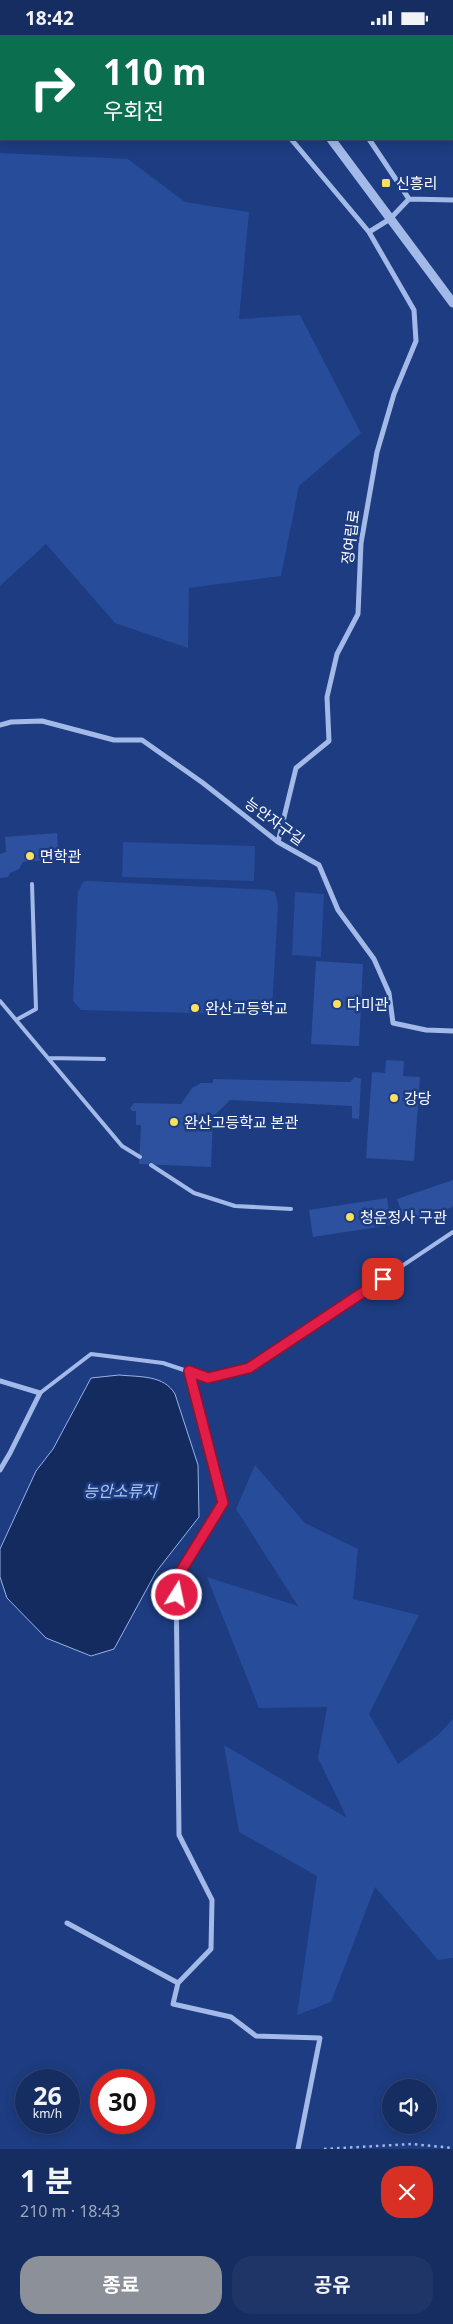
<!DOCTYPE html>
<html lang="ko">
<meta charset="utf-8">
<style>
:root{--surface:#162d61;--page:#1f3567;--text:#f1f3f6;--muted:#9ea8bd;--line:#354976;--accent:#8c9099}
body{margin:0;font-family:"Noto Sans","Noto Sans KR",sans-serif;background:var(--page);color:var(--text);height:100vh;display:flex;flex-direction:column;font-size:19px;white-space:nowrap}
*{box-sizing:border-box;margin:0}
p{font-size:16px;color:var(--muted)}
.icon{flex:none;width:28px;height:28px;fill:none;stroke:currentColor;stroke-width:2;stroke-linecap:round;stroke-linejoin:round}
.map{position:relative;height:2114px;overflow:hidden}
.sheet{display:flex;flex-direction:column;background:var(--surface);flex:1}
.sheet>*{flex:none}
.hud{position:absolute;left:0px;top:0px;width:454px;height:105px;box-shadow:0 2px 12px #0003,0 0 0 1px var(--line);background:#0b6e4f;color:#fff;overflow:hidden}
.buttons{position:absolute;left:382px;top:2044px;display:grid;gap:10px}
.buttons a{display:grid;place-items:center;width:55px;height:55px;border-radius:50%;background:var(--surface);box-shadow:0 2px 12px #0003,0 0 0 1px var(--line);font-size:25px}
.speed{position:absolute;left:15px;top:2034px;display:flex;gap:10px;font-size:25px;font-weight:700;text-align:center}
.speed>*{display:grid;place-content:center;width:65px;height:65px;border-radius:50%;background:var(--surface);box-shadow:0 2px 12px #0003,0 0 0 1px var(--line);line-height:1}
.speed small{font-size:12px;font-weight:400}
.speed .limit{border:8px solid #d22;background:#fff;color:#111}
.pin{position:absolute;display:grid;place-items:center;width:42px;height:42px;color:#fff;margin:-21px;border-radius:10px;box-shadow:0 2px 8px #0006}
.me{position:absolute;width:55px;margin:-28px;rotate:10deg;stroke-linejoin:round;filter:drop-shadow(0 0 4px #0008)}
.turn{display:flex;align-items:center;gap:18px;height:105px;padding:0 20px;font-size:22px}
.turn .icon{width:65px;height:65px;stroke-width:2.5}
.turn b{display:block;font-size:35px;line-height:42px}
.round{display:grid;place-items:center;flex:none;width:52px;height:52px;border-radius:20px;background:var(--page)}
.overview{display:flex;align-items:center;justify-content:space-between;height:85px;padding:0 20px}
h1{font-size:30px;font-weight:700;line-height:38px}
.cta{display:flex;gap:10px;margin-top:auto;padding:10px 20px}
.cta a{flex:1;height:58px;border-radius:20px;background:var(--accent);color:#fff;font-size:20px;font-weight:700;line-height:58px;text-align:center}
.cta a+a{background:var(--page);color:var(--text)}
.status{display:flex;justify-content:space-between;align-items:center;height:35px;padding:0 25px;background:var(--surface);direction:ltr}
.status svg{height:14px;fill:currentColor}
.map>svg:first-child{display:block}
.green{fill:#274c9a}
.water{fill:#142b60;stroke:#96b3eb}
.building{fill:#2d519f}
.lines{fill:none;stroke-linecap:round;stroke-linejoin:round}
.path{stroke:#a3bae9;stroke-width:2.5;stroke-dasharray:2.5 4;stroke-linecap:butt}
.service{stroke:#a3bae9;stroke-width:4}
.minor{stroke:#a3bae9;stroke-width:5}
.tertiary{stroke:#a3bae9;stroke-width:9}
.route-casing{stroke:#92132f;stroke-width:12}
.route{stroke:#e11d48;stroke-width:9}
.poi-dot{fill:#f8e061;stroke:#1d3c81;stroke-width:2}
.labels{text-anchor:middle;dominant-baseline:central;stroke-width:5;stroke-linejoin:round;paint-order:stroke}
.poi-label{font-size:15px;fill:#fff;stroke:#1d3c81;text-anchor:start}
.street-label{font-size:15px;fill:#fff;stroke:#1d3c81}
.water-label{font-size:16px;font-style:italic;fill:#aec4f1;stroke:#1d3c81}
</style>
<div class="status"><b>18:42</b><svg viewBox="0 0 49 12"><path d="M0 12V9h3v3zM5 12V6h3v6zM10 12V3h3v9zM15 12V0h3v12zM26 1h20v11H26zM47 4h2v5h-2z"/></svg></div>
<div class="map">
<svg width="453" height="2114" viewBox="0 0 453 2114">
<rect width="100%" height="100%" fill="#1d3c81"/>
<path class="green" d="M0,118L128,124L185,167L249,177L239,284L300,280L361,398L299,451L281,541L189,553L188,613L115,588L46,509L0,551Z
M123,807L255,811L254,846L122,842Z
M88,846L269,855L275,857L278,870L272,976L269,980L81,975L73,966L78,857L83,847Z
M295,857L324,859L321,922L292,920Z
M255,1430L305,1488L358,1514L353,1564L419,1580L369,1679L398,1729L438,1700L453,1684V1923L438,1925L375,1852L331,1967L297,1980L317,1841L239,1797L224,1710L347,1783L318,1723L327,1672L259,1673L207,1542L298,1571L236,1474Z"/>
<path class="water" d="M119,1340C140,1342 164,1340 175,1359L198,1430L199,1482L156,1537L114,1614L91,1621L46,1603L7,1563L0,1542V1514L36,1436L53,1414L91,1343Z"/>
<path class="building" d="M57,798L59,824L23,827L19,834L10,838L8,842L0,843V819L6,817L5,802Z
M316,926L363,929L359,1011L311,1009Z
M386,1025L404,1026L403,1041L420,1042L414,1126L366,1123L372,1037L385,1038Z
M355,1042L361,1044L359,1084L352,1083V1071L230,1065L213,1082L211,1132L139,1129L141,1090H136V1076H132L130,1073L134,1068L181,1069L192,1053L201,1048H213V1044L350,1047Z
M453,1145V1172L413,1186L411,1178L403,1181L397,1164Z
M387,1163L391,1190L313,1202L309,1175Z"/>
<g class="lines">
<path class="path" d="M324,2114L411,2109L453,2113"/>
<path class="service" d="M0,966L122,1111L140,1122
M16,985L36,974L32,849
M48,1023L104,1024
M151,1130L194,1158L235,1171L291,1174
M40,1358L91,1319L163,1328L208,1343L249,1333L453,1197"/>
<path class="minor" d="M211,0L212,1
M300,0V1
M291,104L369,197L390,184L409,164
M369,104L409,164L453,165
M0,690L11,687L42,686L114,705H142L203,748L278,807L319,830L338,875L374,924L389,958L393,988L426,995L453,996
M278,807L296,733L329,706L327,662L337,619L358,579L361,508L377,417L394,359L416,306L414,275L369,197
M0,1346L40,1358L10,1418L0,1435
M67,1888L178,1948L211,1914L212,1865L179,1800L176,1544L223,1469L189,1336
M178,1948L173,1969L231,1982L256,2001L320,2003L298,2114"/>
<path class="tertiary" d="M254,0L255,1
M331,104L453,268"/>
</g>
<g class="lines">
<defs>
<path id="route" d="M177,1560L176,1544L223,1468L189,1336L208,1343L249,1333L383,1244"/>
</defs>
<use href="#route" class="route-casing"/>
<use href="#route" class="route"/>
</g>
<g class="poi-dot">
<rect x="381" y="143" width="10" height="10" rx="2.5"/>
<circle cx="30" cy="821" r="5"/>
<circle cx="337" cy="969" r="5"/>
<circle cx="195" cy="973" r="5"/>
<circle cx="394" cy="1063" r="5"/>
<circle cx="174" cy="1087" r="5"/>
<circle cx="350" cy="1182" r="5"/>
</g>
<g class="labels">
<g class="poi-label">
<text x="396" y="148">신흥리</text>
<text x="40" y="821">면학관</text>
<text x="347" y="969">다미관</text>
<text x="205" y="973">완산고등학교</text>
<text x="404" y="1063">강당</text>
<text x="184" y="1087">완산고등학교 본관</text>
<text x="360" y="1182">청운정사 구관</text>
</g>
<g class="street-label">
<text transform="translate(350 502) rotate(-83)">정여립로</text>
<text transform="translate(275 786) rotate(36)">능안자구길</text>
</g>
<g class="water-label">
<text x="120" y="1456">능안소류지</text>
</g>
</g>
</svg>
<div class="buttons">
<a><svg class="icon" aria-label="sound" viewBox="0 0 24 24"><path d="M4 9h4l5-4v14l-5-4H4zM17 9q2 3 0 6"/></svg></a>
</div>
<div class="speed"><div>26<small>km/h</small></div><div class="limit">30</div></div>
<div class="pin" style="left:383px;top:1244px;background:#d93025"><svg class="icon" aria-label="arrive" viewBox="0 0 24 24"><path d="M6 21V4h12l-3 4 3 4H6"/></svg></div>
<svg class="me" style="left:177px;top:1560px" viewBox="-20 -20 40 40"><circle r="17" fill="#e11d48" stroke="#fff" stroke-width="3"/><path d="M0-11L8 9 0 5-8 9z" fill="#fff"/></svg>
<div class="hud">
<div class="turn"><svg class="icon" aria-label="right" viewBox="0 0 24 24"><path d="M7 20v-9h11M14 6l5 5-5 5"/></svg><div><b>110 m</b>우회전</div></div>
</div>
</div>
<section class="sheet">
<div class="overview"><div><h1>1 분</h1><p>210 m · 18:43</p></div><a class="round" style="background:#d93025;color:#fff"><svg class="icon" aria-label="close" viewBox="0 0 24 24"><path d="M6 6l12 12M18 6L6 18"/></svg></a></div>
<div class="cta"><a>종료</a><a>공유</a></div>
</section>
